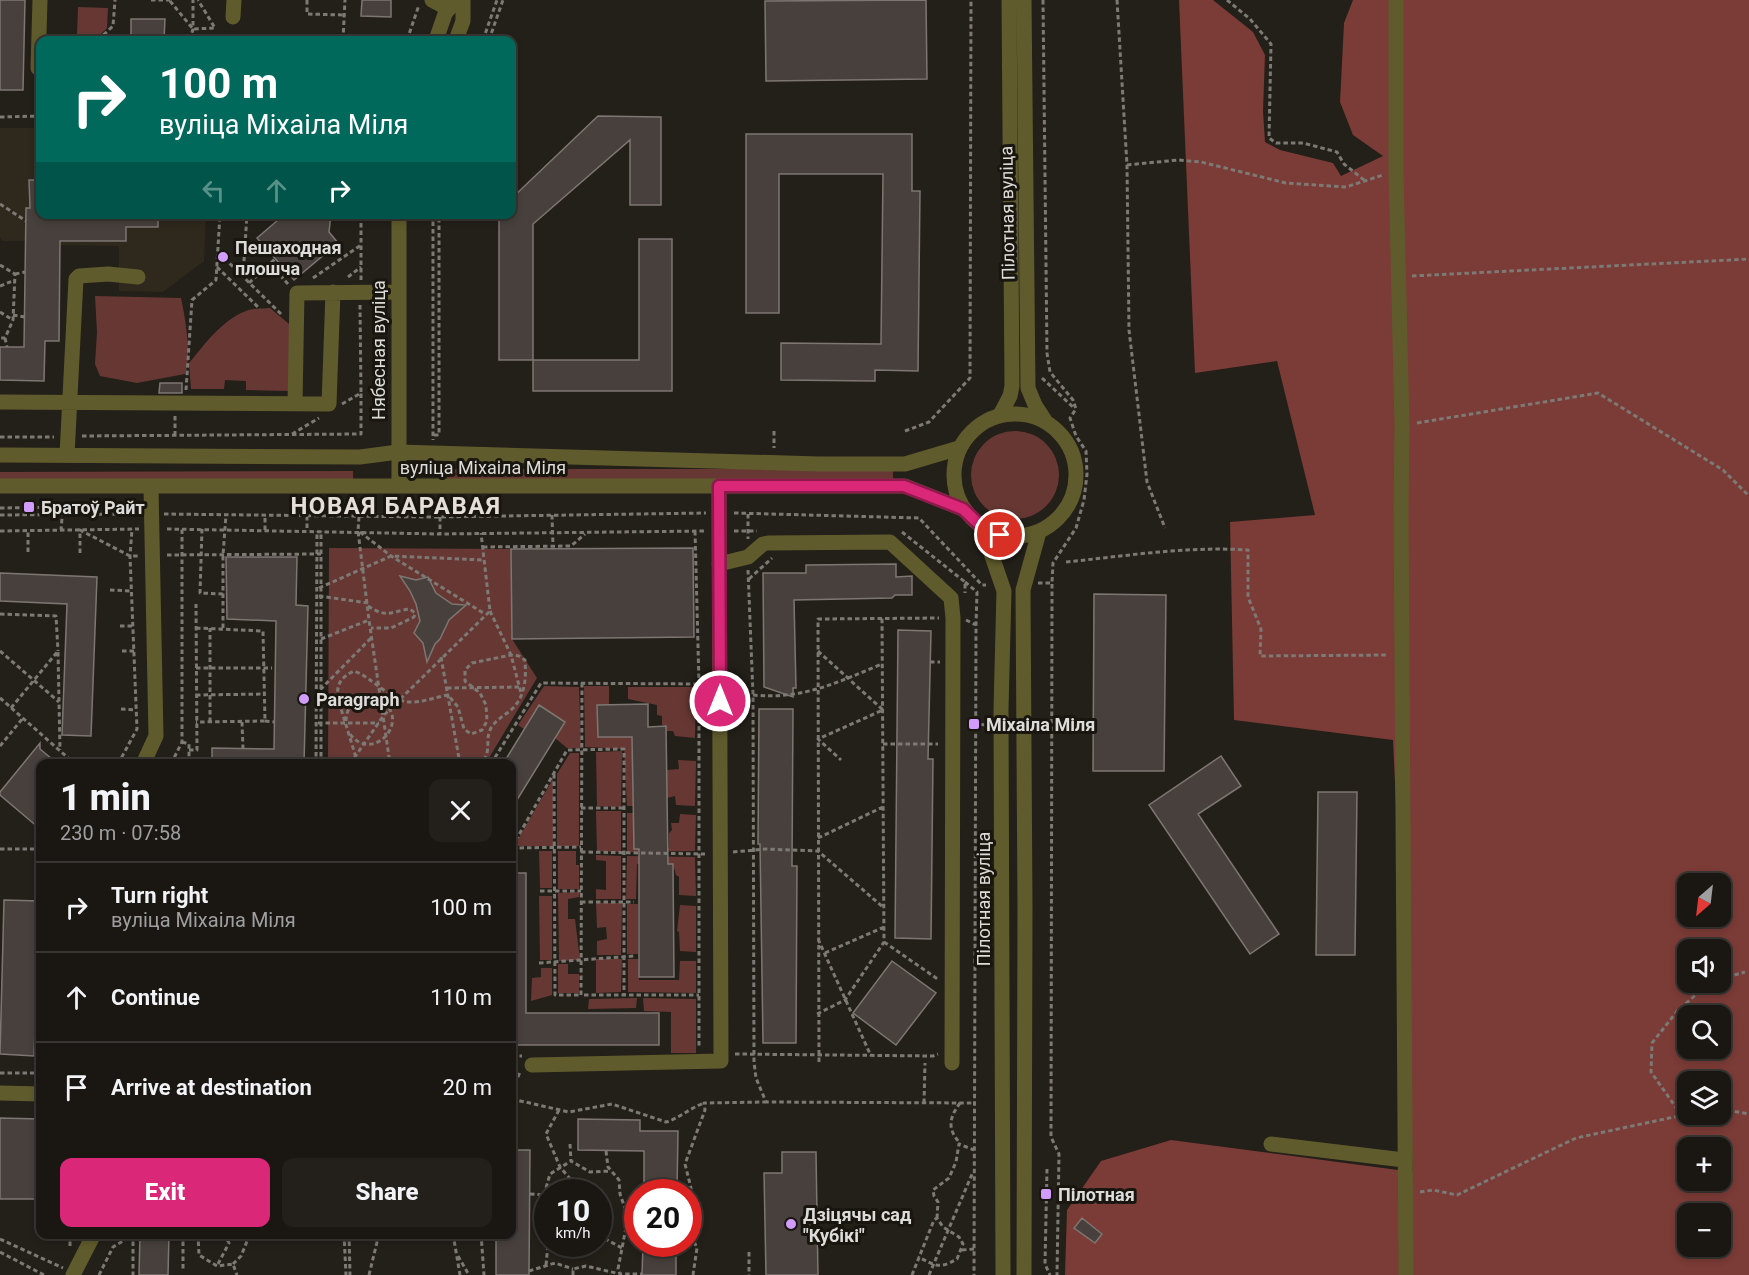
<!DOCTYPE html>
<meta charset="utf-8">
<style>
:root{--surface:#1a1713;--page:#23201c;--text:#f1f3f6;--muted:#9f9fa0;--line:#383633;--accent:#db2777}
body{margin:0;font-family:Roboto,sans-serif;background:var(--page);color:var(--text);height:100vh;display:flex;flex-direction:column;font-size:22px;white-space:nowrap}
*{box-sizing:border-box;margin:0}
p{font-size:20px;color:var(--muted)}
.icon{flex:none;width:33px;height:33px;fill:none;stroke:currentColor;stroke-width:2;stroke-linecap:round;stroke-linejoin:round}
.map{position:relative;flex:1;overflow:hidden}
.side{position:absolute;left:36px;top:759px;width:480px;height:480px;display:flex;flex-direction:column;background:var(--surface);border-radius:12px;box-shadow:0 3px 9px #0003,0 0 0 2px var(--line)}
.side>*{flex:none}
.guide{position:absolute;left:36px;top:36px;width:480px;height:183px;border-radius:12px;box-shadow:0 3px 9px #0003,0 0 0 2px var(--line);background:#00695c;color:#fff;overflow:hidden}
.needle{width:39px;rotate:208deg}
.tools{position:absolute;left:1677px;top:873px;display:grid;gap:12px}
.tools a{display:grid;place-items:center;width:54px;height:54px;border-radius:12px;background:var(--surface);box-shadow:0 3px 9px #0003,0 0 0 2px var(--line);font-size:30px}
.speed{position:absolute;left:534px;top:1179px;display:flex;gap:12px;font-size:30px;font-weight:700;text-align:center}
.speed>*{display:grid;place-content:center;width:78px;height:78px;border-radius:50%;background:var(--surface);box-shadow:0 3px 9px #0003,0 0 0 2px var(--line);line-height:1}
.speed small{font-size:15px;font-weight:400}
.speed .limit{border:9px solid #d22;background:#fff;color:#111}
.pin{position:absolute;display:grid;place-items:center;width:51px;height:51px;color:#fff;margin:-26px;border:3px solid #fff;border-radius:50%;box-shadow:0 2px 6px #0007}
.me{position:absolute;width:66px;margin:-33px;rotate:0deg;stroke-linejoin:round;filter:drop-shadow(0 0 4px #0008)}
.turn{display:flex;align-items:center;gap:21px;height:126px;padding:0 24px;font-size:27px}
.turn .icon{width:78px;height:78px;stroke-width:2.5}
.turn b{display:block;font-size:42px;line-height:51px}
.lanes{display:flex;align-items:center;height:57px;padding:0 24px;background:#0003;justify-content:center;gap:30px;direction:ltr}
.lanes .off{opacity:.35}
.round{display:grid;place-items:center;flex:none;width:63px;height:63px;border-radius:12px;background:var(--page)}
.summary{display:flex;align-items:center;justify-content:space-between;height:102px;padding:0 24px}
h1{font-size:36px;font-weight:800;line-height:45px}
.button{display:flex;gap:12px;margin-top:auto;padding:12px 24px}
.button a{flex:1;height:69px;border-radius:12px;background:var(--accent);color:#fff;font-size:24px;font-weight:800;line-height:69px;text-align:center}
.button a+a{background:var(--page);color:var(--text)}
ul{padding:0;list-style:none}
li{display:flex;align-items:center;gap:18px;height:90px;padding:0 24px;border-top:2px solid var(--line)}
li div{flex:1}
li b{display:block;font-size:22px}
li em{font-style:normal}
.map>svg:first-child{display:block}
.built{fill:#2f281d}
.green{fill:#673833}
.forest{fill:#7b3b36;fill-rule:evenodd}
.building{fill:#47403c;stroke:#7e7672;stroke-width:1.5}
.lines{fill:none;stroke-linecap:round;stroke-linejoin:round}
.path{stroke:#7d7974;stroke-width:3;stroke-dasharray:4.5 3;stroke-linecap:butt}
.minor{stroke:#605b2c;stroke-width:15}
.route-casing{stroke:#8e194d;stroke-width:15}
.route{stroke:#db2777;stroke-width:10}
.poi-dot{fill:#d29cfd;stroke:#191610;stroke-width:2}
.labels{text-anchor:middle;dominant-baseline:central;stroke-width:6;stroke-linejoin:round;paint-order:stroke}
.street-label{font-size:18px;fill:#dedcd8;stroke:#191610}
.poi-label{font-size:18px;font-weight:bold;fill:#dedcd8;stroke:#191610;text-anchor:start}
.district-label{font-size:24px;font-weight:bold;letter-spacing:1.5px;fill:#e5dfd8;stroke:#191610}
</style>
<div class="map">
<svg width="1749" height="1275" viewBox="0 0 1749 1275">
<rect width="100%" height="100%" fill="#231f19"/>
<path class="built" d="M0,128H40V214L206,215L204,261L163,292L119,291V246L60,245L59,241H3L0,238Z"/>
<path class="green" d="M78,7L108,8L107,28L98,37L77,36Z
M95,296L181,298C185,316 192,357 185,374L137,383L100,376L95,364L97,332Z
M270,308L289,324V391L246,390V381L225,380L224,389H191L189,363C205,344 222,320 246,311C253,308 262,309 270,308Z
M971 475a44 44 0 1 1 88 0a44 44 0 1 1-88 0Z
M447,469H893V482L447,481Z
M353,471V479L0,480V472Z
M329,548L511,549L512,639L537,678L486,763L328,764Z
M544,686L579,687L581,748H567L555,738L565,722L540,706L524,729L518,725Z
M584,686H609V705L597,706L598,737H632L633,806H627L624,749L585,747Z
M628,687H696L695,738L675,736L673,731H666V726L662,725V716L657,715V705L628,699Z
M622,751L621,807L597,806L596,752Z
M570,753H579V846H557V774Z
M678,760L696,761L695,806L676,805L675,796L667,798V770L679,769Z
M553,779V846H514Z
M596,811H621V852L597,851Z
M627,813H633L634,849L669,848V833L672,830L671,823H679L680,814L696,815L695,851L627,852Z
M539,851H552V888H540Z
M558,851H576V865H579V889H558Z
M596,855L621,856V899H596V889L606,890V861L596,860Z
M627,856L695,857L696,896L679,895V877L676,875L673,864H637L636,899H626Z
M579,892V897L568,899V919H575L580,960L559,961L558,893Z
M539,896H552V960H540Z
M596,903H622L621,955H597V941L607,939L606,927L597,928Z
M627,904H638V954H627Z
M680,905L696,906V952L680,951L679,932L677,931Z
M596,959H622L621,992L596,993Z
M628,959H638L639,980H679L680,961H696V993L628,992Z
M558,964H568V974H579V993H558Z
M541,968H552V995L531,1001L532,978L541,977Z
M637,998L636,1008L588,1009L589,999Z
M643,998L696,999V1053H671V1012L644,1011Z"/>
<path class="forest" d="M1179,0H1213L1253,32L1265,55L1263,111L1265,142L1280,150L1333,163L1341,176L1383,156L1353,135L1340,102L1344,23L1353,0H1749V1275H1065L1067,1210L1101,1161L1171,1140L1413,1172L1393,740L1234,720L1230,522L1315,515L1277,361L1195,373ZM1688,884H1720V916H1688ZM1688,950H1720V982H1688ZM1688,1016H1720V1048H1688ZM1688,1082H1720V1114H1688ZM1688,1148H1720V1180H1688ZM1688,1214H1720V1246H1688Z"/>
<path class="building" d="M0,0H25L23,90H0Z
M362,0H391V17L361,16Z
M926,0L927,79L766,81L765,1Z
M131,19H165L164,40H131Z
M598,116L661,117V205H630V140L533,224V360H499V214H512V198Z
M746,134H912V191H920L918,371L875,370V381L781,380V343L881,344L883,174H779V313H746Z
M29,180H40V214H158V227H126V241H60L59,341H45L44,381L0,380V347H24L26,208H30Z
M285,214H331L329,232L338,243L294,280L257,238Z
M639,239H672V391H533V360H639Z
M160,383H182V393H159Z
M693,548L694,637L512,639L511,549Z
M226,557H297L296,605L308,606L304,764H212V748L274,749L276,621L227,619Z
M896,564V577L912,576V595H895L892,598L794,600L796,688H793V697L764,687L763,573H806V565Z
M0,573L97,577L91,736L62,735L67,604L0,601Z
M400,576L416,580L428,577L436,593L452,604L466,605L449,620L440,639L435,644L427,662L423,643L414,633L420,621L416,604L410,591Z
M1094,594L1166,595L1164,771H1093Z
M898,630L931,631L928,759H933L931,939L895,938Z
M648,704V727L666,726L668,864H673L674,977H639V849H634L632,737H598L597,705Z
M539,705L565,722L512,808V764H503Z
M759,709H793L792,866H797L796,1043H763L760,844H758Z
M40,743V749L58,764H40V829L0,795V792Z
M1221,756L1241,786L1198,814L1279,934L1250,954L1149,805Z
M1318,792H1357L1355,955H1316Z
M512,873H526V1013H659V1045H512Z
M4,900L40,901L34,1056L0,1054Z
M892,961L936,993L896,1045L853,1013Z
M0,1118L40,1119V1199H0Z
M578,1119L640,1120V1131H678L677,1192H644V1151L578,1150Z
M512,1150H530L529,1275H496V1234H512Z
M782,1152H816L818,1275H766L764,1173H782Z
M1082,1218L1102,1234L1095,1243L1074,1228Z
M140,1234H169L168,1275H139Z
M643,1244H676V1275H642Z"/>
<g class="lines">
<path class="path" d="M151,0H170
M307,0V14L344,15
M1043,0L1047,353L1050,372L1073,400L1076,409L1070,418L1076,436L1086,451L1087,474L1084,500L1076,528L1053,563L1052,582
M1117,0L1127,165L1129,330L1147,482L1165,528
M1227,0L1250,19L1271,44L1269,138L1276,143H1303L1337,152L1344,164L1364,180
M170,1L193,29L215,28L198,0
M98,40L113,26L115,0
M190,40L193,29V0
M343,40L345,0
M407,40L419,5
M483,40L497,0
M489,40L503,0
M0,117L40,116
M1127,165L1178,160L1201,162L1286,183L1346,187L1383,175
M0,204L26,221
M433,214V440
M219,253L282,315
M270,264L288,284
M0,265L15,274L13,320L5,338H0
M217,267L260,309
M15,274L25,272
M243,276L247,214
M1412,276L1749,259
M348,277L361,267
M313,278L361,245
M361,280V214
M249,283L275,259
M0,286L15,280
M360,305L361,393
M0,312L13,320
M13,315L25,317
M5,338L7,347
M1042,378L1074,408
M186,390L192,300L216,280L220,214
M175,416V435
M1417,423L1598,393L1723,470L1749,496
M774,431V448
M905,431L929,422L970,378L971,0
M292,434L319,418
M434,435H439V214
M82,436L361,434V393L342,404
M0,437H54
M434,501V517
M0,508L63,507L61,530
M734,513L919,518L982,585H986
M164,514L434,517L706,513
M748,514V539
M0,515L139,514
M552,515L553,546
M307,516V531
M359,517L358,531L369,620L390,764
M440,517V534
M167,529L440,534L706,531
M202,529L200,593L223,594
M265,530V515
M0,531L139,529
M695,531L699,684V1048
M734,531H757
M360,532L391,556L485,614
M902,532L965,582V593
M483,547L571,546L585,534
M28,552V530
M80,553V530L130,556H139
M167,555L321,554
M1066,562C1126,556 1187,546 1248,550V597L1261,629L1260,656L1388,655
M748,570L753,695L754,1062L756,1078L766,1102L974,1103
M749,579L772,558
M965,582L977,592L976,625
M1038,583H1052V589L1051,1137L1059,1154L1057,1275
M319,588L391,556L484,560
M110,590L132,591
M319,596L368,603
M368,606C387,619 392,611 410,609L415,613L414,617L391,628H371
M490,611L511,655L521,693
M0,614L56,616L58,651
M966,620L976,625L974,1275
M120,626H133
M196,628L263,631L265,721L196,722
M223,628V555L226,515
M321,639L369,620
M0,651L59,702
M122,651H134
M818,651L883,710L818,739L841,760
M441,657L460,764
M930,662H940
M196,668H272
M582,683L581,995H699
M447,688L520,687
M196,695L265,694
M315,695L372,637
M753,695C803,700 838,682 882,664
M0,698L75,764
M11,708L58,651L60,750
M121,709L136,710
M265,721L274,722
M346,721C346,713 349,706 356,701C363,697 372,696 379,700C414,718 373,766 349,733
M210,722V628
M242,722L243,749
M318,723H379
M974,724L987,725
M182,742L189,744V764
M883,744H938
M0,746L23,718
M189,750H197L196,604
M118,764L137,729L130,556L132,529
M171,764L182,742V529
M316,764L317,531
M321,764V531
M350,764L384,715L490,611L481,533
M358,764L338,699C336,684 341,677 354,671C372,677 391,701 409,702C421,703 436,697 448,695L458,707L464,729L471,734L482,730L487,721L486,705L480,693L465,681V670L472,663L511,655L519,656L525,660C526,676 526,692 515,706C508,714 497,718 491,728C484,741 493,749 481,764
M491,764L541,683L699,684
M554,774L555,995H581
M581,808H623
M818,838L883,807
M512,847L567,750L624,749V995
M512,848L581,847
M0,849H40
M581,852L705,854
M733,852L766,849L818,851L884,908
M540,891H581
M581,902H634
M818,939L871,1056
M884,942L939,980
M825,953L884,927
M539,963L634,956
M1720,979L1745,972
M817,1014L845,1000L884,942L882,618
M735,1054L933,1056L938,1054
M512,1056H522
M819,1062L818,619L939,618
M0,1073H40
M512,1091L520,1072
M512,1099L569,1112L612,1104L666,1122C678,1119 690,1108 704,1103
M924,1103L925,1063
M960,1103C949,1118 947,1129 960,1143
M1720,1109L1749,1114
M559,1110L546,1134L560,1167L572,1181L577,1192
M1682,1116L1651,1072L1652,1043L1678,1010L1711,982
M570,1144L571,1161L590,1172L611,1171
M606,1151L608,1167L619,1180L620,1194L628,1217L618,1269L620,1274H642
M1047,1169L1045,1264L1050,1275
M1420,1192L1433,1190L1457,1195L1576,1138L1688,1114
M530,1194L544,1195L548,1212
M544,1195L550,1174L571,1161
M688,1205L691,1188L685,1164L705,1110L704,1103L766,1102
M937,1218L938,1202L934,1196L933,1190L949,1178L956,1162L959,1144L974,1150
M688,1228L697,1248L693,1275
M70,1234V1248
M133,1234V1275
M183,1234V1269
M198,1234L199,1255L217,1266L233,1264L237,1275
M344,1234L346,1275
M349,1234L350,1275
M453,1234L460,1275
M481,1234L484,1275
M598,1235L622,1248
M0,1239L63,1268
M962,1250L974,1249
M0,1252L44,1275
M749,1252V1275
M458,1256L469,1275
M218,1264L229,1243L224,1234
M233,1264L241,1256L250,1234
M546,1265L548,1244
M529,1271L555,1263L573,1269
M99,1275L113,1247L133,1235
M369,1275L379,1234
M573,1275V1269L586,1266L620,1274
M912,1275L934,1220L937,1218L943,1227L959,1237L963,1244L957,1259C938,1270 935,1265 918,1257
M929,1275L973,1172"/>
<path class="minor" d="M432,0L449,9
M1024,0L1028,388L1035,405L1046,422
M1396,0V171L1402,425L1401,510L1406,1275
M233,17L234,0
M436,40L445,14L455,0
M456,40L463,21V0
M38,68L40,0
M0,402L329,404L333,292
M295,404L297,293L398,292
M954 475a61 61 0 1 1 122 0a61 61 0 1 1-122 0Z
M1000,415L1010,396L1012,386L1009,0
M0,455L360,457L398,452L819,464H905L959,448
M67,455L76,279L79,276L108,274L138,277
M0,486H905L963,509
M399,486V214
M982,527L1004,591L1001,709L1003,1275
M719,564L748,557L763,544L768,543L890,542L951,598L953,618L952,1063
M143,764L156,736L151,487
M532,1065L721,1061L719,486
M0,1093L40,1094
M1271,1144L1404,1160
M73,1275L94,1234
M1024,1275L1025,907L1023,590L1039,532"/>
</g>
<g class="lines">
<defs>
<path id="route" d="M720,701L719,486H904L963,509L982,527L1000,535"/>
</defs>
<use href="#route" class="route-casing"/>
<use href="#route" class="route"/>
</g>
<g class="poi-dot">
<circle cx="223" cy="257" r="6"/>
<rect x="23" y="501" width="12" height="12" rx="3"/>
<circle cx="304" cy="699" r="6"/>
<rect x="968" y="718" width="12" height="12" rx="3"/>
<rect x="1040" y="1188" width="12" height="12" rx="3"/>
<circle cx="791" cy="1224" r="6"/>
</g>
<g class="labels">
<g class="street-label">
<text transform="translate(1007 213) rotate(-91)">Пілотная вуліца</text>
<text transform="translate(378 350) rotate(-90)">Нябесная вуліца</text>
<text x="483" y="467">вуліца Міхаіла Міля</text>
<text transform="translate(983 899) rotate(-90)">Пілотная вуліца</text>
</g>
<g class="poi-label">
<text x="235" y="247">Пешаходная<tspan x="235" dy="21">плошча</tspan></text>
<text x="41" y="507">Братоў Райт</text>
<text x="316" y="699">Paragraph</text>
<text x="986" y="724">Міхаіла Міля</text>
<text x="1058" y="1194">Пілотная</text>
<text x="803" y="1214">Дзіцячы сад<tspan x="803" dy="21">"Кубікі"</tspan></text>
</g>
<g class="district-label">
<text x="396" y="506">НОВАЯ БАРАВАЯ</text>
</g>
</g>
</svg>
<div class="tools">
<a><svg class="needle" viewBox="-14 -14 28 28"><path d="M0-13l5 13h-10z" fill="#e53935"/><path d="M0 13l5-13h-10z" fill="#9f9fa0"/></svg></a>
<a><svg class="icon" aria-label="sound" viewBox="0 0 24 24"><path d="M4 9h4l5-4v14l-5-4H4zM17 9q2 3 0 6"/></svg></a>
<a><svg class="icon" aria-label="search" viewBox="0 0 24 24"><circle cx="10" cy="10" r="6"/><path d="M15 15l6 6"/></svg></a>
<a><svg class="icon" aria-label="layers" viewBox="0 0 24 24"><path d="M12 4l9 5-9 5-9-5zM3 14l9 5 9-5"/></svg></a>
<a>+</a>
<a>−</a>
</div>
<div class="speed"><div>10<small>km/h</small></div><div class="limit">20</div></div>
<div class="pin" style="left:1000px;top:535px;background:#d93025"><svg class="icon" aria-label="arrive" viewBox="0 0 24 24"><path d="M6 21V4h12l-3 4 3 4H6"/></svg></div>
<svg class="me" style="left:720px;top:701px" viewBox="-20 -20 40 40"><circle r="17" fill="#db2777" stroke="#fff" stroke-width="3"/><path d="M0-11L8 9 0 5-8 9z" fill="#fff"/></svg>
<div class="guide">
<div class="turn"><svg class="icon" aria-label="right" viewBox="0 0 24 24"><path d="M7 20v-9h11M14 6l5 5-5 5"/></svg><div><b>100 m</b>вуліца Міхаіла Міля</div></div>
<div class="lanes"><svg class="icon off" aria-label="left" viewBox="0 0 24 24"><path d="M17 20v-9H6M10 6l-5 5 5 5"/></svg><svg class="icon off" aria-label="ahead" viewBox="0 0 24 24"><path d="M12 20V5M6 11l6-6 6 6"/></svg><svg class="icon" aria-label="right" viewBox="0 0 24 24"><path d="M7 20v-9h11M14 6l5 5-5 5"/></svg></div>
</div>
<section class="side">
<div class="summary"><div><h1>1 min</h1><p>230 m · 07:58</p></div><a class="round"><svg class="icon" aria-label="close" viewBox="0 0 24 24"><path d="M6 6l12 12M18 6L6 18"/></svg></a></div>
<ul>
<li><svg class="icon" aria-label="right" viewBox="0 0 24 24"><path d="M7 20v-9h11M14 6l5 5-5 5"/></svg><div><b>Turn right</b><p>вуліца Міхаіла Міля</p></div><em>100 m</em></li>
<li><svg class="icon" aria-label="ahead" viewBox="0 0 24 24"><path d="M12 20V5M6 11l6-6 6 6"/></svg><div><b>Continue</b></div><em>110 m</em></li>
<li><svg class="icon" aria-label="arrive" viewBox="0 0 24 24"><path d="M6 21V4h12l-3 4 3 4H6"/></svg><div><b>Arrive at destination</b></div><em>20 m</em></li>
</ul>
<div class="button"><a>Exit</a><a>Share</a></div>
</section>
</div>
